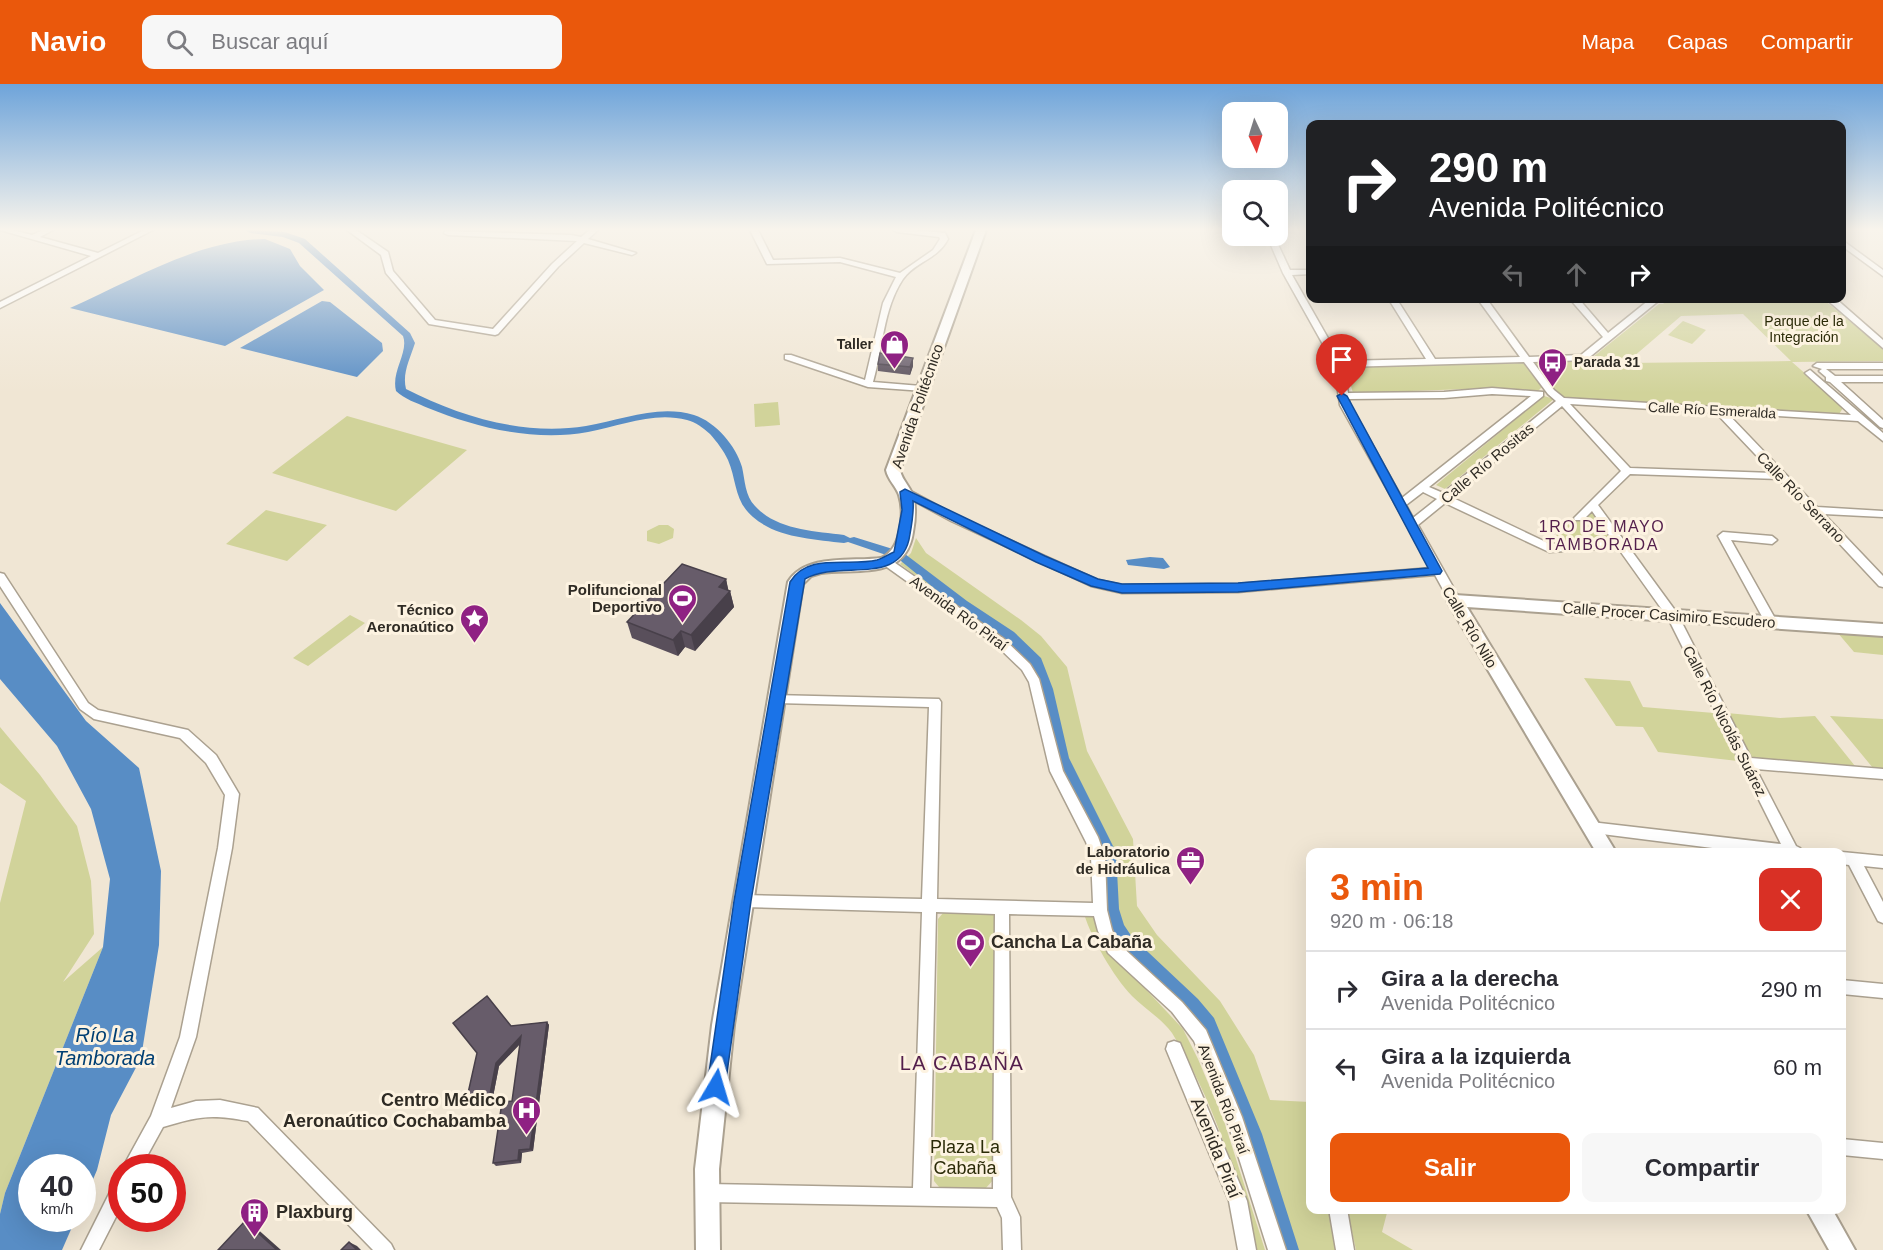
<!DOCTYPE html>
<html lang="es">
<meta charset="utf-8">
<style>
:root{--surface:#fff;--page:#f7f7f7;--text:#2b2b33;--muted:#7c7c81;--line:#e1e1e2;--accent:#ea580c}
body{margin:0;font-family:Arial,sans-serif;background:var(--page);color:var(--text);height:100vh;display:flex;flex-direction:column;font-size:22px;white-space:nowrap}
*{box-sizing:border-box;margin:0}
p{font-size:20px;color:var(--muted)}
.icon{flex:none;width:33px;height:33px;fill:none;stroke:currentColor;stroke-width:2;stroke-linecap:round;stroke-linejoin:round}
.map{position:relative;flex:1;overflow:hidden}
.details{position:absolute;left:1306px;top:764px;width:540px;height:366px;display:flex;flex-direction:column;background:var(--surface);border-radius:12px;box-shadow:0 6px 24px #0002}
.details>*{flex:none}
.guide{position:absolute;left:1306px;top:36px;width:540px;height:183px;border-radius:12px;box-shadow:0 6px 24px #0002;background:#202124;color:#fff;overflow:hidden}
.needle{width:39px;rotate:176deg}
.fabs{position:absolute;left:1222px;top:18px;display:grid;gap:12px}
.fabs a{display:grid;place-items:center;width:66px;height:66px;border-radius:12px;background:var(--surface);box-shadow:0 6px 24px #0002;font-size:30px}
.speed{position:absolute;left:18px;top:1070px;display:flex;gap:12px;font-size:30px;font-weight:700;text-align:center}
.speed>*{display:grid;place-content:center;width:78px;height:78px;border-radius:50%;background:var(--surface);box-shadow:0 6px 24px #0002;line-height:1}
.speed small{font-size:15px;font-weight:400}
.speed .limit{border:9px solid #d22;background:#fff;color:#111}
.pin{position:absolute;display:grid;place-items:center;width:51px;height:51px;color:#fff;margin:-62px -26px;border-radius:50% 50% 50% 0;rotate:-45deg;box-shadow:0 0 6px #0007}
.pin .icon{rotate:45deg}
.me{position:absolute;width:66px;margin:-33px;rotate:7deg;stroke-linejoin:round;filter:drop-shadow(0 0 4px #0008)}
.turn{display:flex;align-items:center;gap:21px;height:126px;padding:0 24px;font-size:27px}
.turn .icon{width:78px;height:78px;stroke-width:2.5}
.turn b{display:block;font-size:42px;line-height:51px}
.lanes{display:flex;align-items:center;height:57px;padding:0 24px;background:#0003;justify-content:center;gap:30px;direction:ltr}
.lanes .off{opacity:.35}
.round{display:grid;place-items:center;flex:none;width:63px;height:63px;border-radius:12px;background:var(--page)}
.headline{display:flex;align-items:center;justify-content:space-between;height:102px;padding:0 24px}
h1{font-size:36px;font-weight:700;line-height:45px;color:var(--accent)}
.primary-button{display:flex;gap:12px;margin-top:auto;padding:12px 24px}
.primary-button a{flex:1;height:69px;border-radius:12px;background:var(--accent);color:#fff;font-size:24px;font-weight:700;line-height:69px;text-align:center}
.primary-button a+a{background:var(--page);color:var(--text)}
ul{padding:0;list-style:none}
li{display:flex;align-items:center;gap:18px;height:78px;padding:0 24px;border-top:2px solid var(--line)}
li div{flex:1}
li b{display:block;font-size:22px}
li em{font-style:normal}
header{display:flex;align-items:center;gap:36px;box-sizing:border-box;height:84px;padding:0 30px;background:var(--accent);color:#fff}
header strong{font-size:28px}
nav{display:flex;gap:33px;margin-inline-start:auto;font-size:21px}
.search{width:420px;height:54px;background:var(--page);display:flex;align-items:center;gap:15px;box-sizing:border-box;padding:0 21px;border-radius:12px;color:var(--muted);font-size:22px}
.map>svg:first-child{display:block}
.green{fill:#d1d39a;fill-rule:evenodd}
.water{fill:#588dc5}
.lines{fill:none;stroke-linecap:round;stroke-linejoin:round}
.canal{fill:#588dc5;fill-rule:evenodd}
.street-casing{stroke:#aba190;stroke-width:3}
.secondary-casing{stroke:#aba190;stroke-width:4}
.street{fill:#fff;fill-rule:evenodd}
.secondary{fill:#fff;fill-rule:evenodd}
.wall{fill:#594f5b}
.shaded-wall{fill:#48404a}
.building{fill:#675c6a;stroke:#48404a;stroke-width:1.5}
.route{fill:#1a73e8;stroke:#114b97;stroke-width:1.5}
.labels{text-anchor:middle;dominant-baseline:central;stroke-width:6;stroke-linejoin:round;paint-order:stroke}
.far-park-label{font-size:14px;fill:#2b2b08;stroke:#fdf3e1}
.far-poi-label{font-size:14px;font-weight:bold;fill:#2f2b24;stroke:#fdf3e1;text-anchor:end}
.far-street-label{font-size:14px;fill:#2f2b24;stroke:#fdf3e1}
.street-label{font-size:15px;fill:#2f2b24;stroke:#fdf3e1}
.poi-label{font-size:15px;font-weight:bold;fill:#2f2b24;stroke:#fdf3e1;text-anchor:end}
.neighbourhood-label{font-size:16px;letter-spacing:1.5px;fill:#531f4c;stroke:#fdf3e1}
.near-poi-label{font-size:18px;font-weight:bold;fill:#2f2b24;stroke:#fdf3e1;text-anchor:start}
.near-park-label{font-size:18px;fill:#2b2b08;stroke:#fdf3e1}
.near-street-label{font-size:18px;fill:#2f2b24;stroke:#fdf3e1}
.near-water-label{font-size:20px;font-style:italic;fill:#003f73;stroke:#fdf3e1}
.near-neighbourhood-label{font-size:20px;letter-spacing:1.5px;fill:#531f4c;stroke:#fdf3e1}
</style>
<header>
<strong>Navio</strong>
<div class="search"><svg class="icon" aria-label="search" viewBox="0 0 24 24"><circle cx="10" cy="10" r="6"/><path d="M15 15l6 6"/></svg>Buscar aquí</div>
<nav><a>Mapa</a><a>Capas</a><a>Compartir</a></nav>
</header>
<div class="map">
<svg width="1883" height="1166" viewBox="0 0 1883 1166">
<rect width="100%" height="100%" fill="#f0e6d4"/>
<path class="green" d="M1659,214L1823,215L1883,265V277L1792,278L1840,320L1843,324L1839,330L1565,314L1556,309L1534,278L1588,277L1659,220H1664ZM1743,230L1791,277L1626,279L1681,232Z
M1683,237L1706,246L1692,260L1668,251Z
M1523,279L1542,303L1538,307L1496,304L1353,309L1345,282Z
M1544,312L1554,315L1445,405L1436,401Z
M778,318L780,341L755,343L754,320Z
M347,332L467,366L396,427L272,389Z
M266,426L327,441L287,477L226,460Z
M1592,426L1611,454L1548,459L1573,435L1579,436Z
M659,441H668L674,445L673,454L659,460L647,457V447Z
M916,454L926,469L1021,536L1041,552L1067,583L1087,667L1133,755L1137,822L1157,851L1220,917L1254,971L1270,1016L1310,1018L1311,1125H1330L1338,1166H1283L1205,951L1118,861L1110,846L1105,825L1103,777L1061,686L1039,597L1004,556L900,480L911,469Z
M350,531L365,539L308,582L293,574Z
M1837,548L1883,552V571L1854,568Z
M1584,594L1630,597L1643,623L1714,629L1738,677L1658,668L1643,643L1616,642Z
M1727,629L1780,634L1815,632L1855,682L1751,676Z
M1830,632L1883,635V685L1873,684Z
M0,643L40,691L77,742L91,797L94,850L63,898L103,863L5,1109L0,1130V819L26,717L0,699Z
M943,829L993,830L997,835L995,1094L985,1105L939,1103L934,1097L938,835Z
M1084,830H1096L1109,866L1183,945L1198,975L1223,1034L1265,1166H1255C1238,1093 1212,1013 1172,949C1162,935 1144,924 1132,912C1113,892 1092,855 1084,830Z
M1347,1125H1388L1382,1148L1413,1166H1356Z"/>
<path class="water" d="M265,155L290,165L300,182L324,206L225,262L70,224C131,197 198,156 265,155Z
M322,217L330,218L382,259L383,267L357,293L240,264Z
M1150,473L1163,474L1170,483L1164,485L1128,481L1126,476Z
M0,519L86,637L139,684L161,787L159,861L141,974L111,1031L97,1086L83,1119L82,1083H32V1134H76L62,1166H0V1130L5,1109L103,863L110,795L91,725L57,662L0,595Z"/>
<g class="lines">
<path class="canal" d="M246,146L285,148L305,155L410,249L415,259C410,275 402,289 406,305C461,333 524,352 586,342C622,336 658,320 694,331C716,338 736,362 742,383C745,396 745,412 755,422C777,446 813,447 844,451L850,454L854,453L896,466L898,469L892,473L848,458L844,459C814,455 777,454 753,433C734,417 737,397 728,376C724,367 717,358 710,350C703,344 696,338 687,336C654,327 620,342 588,348C535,358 477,344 428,324C417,319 404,315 396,307C391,287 409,268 403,252L299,159L283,153L250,149Z
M905,470L967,517L1014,548L1041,574L1053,605L1069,674L1116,768L1119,825L1124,841L1132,853L1198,915L1214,934L1262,1050L1299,1166H1279L1244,1050L1202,946L1186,927L1120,863L1109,844L1103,825L1100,768L1055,674L1039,605L1030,581L1004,554L957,523L901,477L899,474Z"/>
<defs>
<path id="street" d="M0,146H12L32,151L43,146H53L40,153L98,169L144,146H153L0,224V218L91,172Z
M347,146H356L388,168L393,187L435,236L493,245L552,180L577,157L448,151L444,149L445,147L571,151L581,153L590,146H598L588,155L636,169L632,171L584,159L558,183L498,250L495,251L429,240L386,189L381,171Z
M750,146H758L773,176L840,174L900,189L933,166L940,155L939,153L897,148L893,146H915L945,149L948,155C937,176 916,177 903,195C883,225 883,264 873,298L921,302L924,303V307L868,303L785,275V271H791L865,296L883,219L896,193L840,178L767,180Z
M1267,152H1274L1290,186H1311V190L1292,191L1341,277L1426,275L1388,214H1396L1435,275L1520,273L1477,214H1486L1529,273L1581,271L1603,253L1569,214H1578L1608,249L1649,216L1648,214H1657V218L1586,276L1533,278L1554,306L1564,314L1851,331L1807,291L1805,289L1810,286L1883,349V357L1858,337L1727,329L1817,423L1883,427V433L1824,430L1883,492V503L1879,502L1779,395L1630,390L1598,421L1677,529L1751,674L1883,685V695L1756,685L1796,762L1800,764L1802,768H1744L1586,748L1584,744L1586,740L1591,738L1781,760L1668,534L1618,464L1549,468L1445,419L1418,441L1461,517L1455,521L1451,520L1435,491L1238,508L1122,509L1091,502L951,437L901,410V406H909L959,433L1045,472L1098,496L1122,501L1238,500L1431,484L1340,321L1334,280L1283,189ZM1524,278L1548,310L1556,317L1443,409L1429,403L1543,312V308L1492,304L1444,308L1348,309L1343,283ZM1492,310L1531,312L1402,414L1350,321L1349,315L1444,314ZM1570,320L1716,329L1773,389L1630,384ZM1562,322L1621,387L1574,434L1575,436H1583L1592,427L1613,457L1550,460L1451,413ZM1423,408L1437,415L1413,434L1406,421Z
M1842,156L1883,186V192L1842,162Z
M1825,214H1835L1883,256V264Z
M1817,279H1883V285H1826L1835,292H1883V298H1841L1883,336V344L1880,343L1830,298L1826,297V293L1819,287L1822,285L1813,282Z
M1723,448L1772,452L1777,456L1772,460L1731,456L1777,538L1775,541H1767L1765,538L1718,452Z
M888,474L1004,555L1030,580L1039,595L1063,687L1098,753L1105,773L1107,826L1112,846L1118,859L1182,918L1206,946L1242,1033L1286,1166H1268L1226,1033L1194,957L1172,928L1108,869L1098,847L1094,832L1009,830L1011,1113L1020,1133L1021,1166H1003L1002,1134L997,1123L707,1118L701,1115L698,1109L701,1103L707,1100L913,1104L922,828L743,823L738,822L736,817L738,812L743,811L922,815L929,623L777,619L773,617L771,614L773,611L939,615L941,618L937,815L1093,819L1091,773L1086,758L1050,687L1029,598L1022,586L996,561L884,481L883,478ZM936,828L995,830L993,1105L930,1104Z
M0,489L4,490L88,619L98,626L188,646L216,671L239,710L232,764L196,953L171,1024L196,1017L220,1016L258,1024L391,1160L394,1166H373L248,1037C211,1030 199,1032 163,1043L141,1083H123L151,1032L180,953L218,764L225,711L206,679L180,654L94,635L80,625L0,502Z
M1842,768L1883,772V784L1864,782L1883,818V839L1878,837L1849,781L1842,780Z
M1842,896L1883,900V914L1842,910Z
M1174,957L1180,959L1247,1117L1256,1166H1238L1229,1117L1166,965L1168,959Z
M1842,1055L1883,1059V1075L1842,1071Z
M122,1094V1121L99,1166H81L116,1096Z
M1329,1125H1347L1354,1166H1336Z"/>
<path id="secondary" d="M976,146H986L900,386C902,397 912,404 914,415C916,426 915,437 913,448C906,497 858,484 821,489L811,492L803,500L734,941L719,1085L720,1166H696L695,1085L712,941L788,498C806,469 852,478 881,474C901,466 905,431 899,411C896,402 888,396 886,386Z
M1455,511L1883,540V552L1467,523L1616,768H1596L1447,517Z
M1806,1125H1832L1855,1166H1829Z"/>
</defs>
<use href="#street" class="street-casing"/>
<use href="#secondary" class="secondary-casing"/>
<use href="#street" class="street"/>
<use href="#secondary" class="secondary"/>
</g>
<path class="wall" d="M913,274V282L910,291L878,287V280Z
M726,495L728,506L730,507L734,523L695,567L685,563L678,572L632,554L627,538Z
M547,938L549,941L533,1067L522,1069L521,1079L496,1082L493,1079L512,1017L520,959L499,982L492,1018L469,1020L466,1018L511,942Z"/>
<path class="shaded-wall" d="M913,274V282L910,291V283Z
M726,495L729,509L730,507L734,523L695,567L691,551L719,503Z
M681,547L685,563L678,572L673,556Z
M547,938L549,941L533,1067L530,1065Z
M521,952L524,956L499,982L492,1018L489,1015L496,979Z
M519,1066L522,1069L521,1079L518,1076Z
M245,1137L254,1142L281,1166H277Z
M349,1158L357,1162L361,1166H357Z"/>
<path class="building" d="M880,269L913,274L910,283L878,280Z
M682,480L726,495L719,503L730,507L691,551L681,547L673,556L627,538Z
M487,912L511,942L547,938L530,1065L519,1066L518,1076L493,1079L502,1018L512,1017L521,952L496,979L489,1015L466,1018L477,969L453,939Z
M245,1137L277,1166H218Z
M349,1158L357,1166H341Z"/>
<linearGradient id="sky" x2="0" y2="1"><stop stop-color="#6ea4da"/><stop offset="0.47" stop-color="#f8f4ec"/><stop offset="1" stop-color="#f8f4ec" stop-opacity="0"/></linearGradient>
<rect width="1883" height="309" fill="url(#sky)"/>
<path class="route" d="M1342,309L1347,312L1442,487L1440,490L1238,508L1122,509L1091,502L1036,478L913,417C914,428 912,439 910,450C903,504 840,475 805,495L751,817L725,1003L722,1010L716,1012L709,1010L707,1003L734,817L790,498C808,468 848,483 877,476C883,474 889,470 894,468L902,426L900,408L905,405L1045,472L1098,495L1122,500L1238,499L1428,484L1337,312Z"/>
<defs>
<symbol id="shop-pin" viewBox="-11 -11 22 30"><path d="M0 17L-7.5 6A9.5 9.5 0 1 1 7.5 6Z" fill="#8f2183" stroke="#fdf3e1"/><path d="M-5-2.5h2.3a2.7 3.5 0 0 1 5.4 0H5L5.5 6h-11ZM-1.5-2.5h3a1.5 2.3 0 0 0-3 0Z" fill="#fff"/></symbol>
<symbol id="bus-pin" viewBox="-11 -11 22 30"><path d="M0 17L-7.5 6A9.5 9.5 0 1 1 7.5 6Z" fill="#8f2183" stroke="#fdf3e1"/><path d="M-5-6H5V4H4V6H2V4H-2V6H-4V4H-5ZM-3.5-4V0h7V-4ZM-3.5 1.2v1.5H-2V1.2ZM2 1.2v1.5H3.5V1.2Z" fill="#fff"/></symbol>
<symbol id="stadium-pin" viewBox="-11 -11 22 30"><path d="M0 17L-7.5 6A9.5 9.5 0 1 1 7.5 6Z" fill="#8f2183" stroke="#fdf3e1"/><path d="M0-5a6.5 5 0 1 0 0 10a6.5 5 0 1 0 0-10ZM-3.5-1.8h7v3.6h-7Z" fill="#fff"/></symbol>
<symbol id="sight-pin" viewBox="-11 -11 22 30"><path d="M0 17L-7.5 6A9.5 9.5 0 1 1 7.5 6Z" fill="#8f2183" stroke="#fdf3e1"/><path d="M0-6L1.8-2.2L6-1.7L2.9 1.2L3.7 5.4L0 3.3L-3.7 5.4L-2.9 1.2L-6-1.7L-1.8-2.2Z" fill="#fff"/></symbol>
<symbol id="office-pin" viewBox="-11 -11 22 30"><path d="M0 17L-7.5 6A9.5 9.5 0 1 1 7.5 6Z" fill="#8f2183" stroke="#fdf3e1"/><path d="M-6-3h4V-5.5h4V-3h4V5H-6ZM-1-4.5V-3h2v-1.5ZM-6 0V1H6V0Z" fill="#fff"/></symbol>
<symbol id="hospital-pin" viewBox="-11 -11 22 30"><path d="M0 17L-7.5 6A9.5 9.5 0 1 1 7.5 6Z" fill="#8f2183" stroke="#fdf3e1"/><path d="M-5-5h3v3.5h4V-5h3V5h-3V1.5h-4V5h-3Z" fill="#fff"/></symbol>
<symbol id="building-pin" viewBox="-11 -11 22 30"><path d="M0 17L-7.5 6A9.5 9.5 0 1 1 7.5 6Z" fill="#8f2183" stroke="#fdf3e1"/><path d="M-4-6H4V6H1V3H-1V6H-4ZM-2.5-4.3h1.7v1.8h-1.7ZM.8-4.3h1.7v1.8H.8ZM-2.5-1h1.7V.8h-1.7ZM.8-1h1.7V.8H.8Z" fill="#fff"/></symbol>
</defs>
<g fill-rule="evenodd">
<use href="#shop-pin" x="878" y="244" width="33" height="45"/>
<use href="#bus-pin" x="1536" y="262" width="33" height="45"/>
<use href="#stadium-pin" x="666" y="498" width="33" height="45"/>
<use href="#sight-pin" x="458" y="518" width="33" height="45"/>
<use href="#office-pin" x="1174" y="760" width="33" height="45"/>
<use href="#stadium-pin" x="954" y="842" width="33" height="45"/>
<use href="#hospital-pin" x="510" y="1010" width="33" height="45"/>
<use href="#building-pin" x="238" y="1112" width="33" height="45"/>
</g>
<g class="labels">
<g class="far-park-label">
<text x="1804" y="237">Parque de la<tspan x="1804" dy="16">Integración</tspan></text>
</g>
<g class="far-poi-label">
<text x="873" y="260">Taller</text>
<text x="1574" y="278" text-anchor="start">Parada 31</text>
</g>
<g class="far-street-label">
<text transform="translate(1712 326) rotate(3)">Calle Río Esmeralda</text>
</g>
<g class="street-label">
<text transform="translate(917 322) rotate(-71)">Avenida Politécnico</text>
<text transform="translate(1487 379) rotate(-40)">Calle Río Rositas</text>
<text transform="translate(1801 413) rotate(46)">Calle Río Serrano</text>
<text transform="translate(959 529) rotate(36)">Avenida Río Piraí</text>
<text transform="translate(1669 531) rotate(4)">Calle Procer Casimiro Escudero</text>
<text transform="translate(1470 543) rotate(59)">Calle Río Nilo</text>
<text transform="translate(1725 637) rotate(63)">Calle Río Nicolás Suárez</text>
<text transform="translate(1224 1015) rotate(69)">Avenida Río Piraí</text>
</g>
<g class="poi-label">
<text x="662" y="505">Polifuncional<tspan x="662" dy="17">Deportivo</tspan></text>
<text x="454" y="525">Técnico<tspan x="454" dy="17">Aeronaútico</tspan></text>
<text x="1170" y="767">Laboratorio<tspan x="1170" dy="17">de Hidráulica</tspan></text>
</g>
<g class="neighbourhood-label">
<text x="1602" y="442">1RO DE MAYO<tspan x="1602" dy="18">TAMBORADA</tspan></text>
</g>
<g class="near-poi-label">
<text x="991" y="858">Cancha La Cabaña</text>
<text x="506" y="1016" text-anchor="end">Centro Médico<tspan x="506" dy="21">Aeronaútico Cochabamba</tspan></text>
<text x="276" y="1128">Plaxburg</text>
</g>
<g class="near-park-label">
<text x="965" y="1063">Plaza La<tspan x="965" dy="21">Cabaña</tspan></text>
</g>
<g class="near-street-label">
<text transform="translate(1216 1064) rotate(68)">Avenida Piraí</text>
</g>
<g class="near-water-label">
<text x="105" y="951">Río La<tspan x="105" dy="23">Tamborada</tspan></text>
</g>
<g class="near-neighbourhood-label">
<text x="962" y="979">LA CABAÑA</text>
</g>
</g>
</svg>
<div class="fabs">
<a><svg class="needle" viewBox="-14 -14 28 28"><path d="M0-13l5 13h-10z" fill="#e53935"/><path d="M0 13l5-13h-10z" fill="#7c7c81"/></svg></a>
<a><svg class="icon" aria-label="search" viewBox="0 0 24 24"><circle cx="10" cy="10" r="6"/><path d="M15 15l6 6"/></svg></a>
</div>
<div class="speed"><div>40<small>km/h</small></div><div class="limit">50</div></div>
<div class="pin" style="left:1342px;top:312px;background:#d93025"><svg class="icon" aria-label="arrive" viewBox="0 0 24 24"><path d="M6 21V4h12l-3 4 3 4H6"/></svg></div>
<svg class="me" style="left:716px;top:1003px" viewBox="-20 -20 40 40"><path d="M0-17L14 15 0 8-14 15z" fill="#1a73e8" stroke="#fff" stroke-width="4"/></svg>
<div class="guide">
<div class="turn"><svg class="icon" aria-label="right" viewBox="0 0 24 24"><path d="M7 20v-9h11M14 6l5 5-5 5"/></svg><div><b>290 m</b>Avenida Politécnico</div></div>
<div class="lanes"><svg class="icon off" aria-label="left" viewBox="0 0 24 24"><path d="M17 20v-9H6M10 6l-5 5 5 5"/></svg><svg class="icon off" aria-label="ahead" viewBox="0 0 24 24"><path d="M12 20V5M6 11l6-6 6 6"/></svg><svg class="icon" aria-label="right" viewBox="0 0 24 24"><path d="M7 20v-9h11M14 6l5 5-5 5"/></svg></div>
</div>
<section class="details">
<div class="headline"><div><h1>3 min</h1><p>920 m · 06:18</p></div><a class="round" style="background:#d93025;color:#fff"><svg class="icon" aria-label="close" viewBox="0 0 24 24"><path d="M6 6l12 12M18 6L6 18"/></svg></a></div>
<ul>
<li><svg class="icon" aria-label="right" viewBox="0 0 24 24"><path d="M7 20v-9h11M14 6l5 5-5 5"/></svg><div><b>Gira a la derecha</b><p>Avenida Politécnico</p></div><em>290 m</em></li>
<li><svg class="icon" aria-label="left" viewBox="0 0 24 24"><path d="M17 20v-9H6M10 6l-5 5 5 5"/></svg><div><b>Gira a la izquierda</b><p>Avenida Politécnico</p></div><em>60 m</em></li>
</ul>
<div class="primary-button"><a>Salir</a><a>Compartir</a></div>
</section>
</div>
